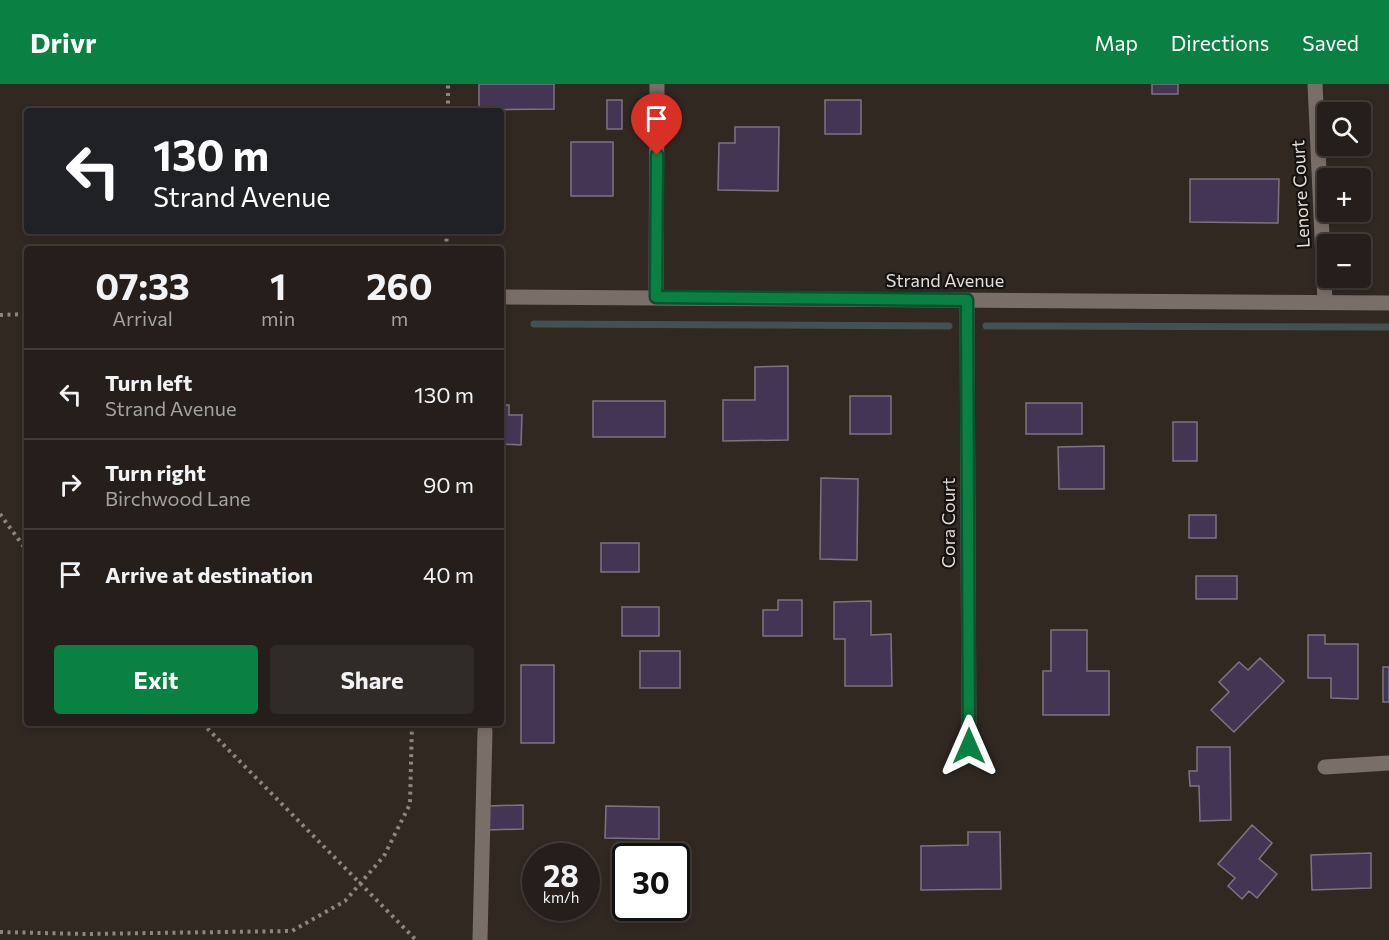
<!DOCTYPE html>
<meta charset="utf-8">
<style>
:root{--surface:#251e1a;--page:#312b27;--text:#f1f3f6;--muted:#a3a2a2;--line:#423c39;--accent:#0b8043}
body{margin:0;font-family:Commissioner,sans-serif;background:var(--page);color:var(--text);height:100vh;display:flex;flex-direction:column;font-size:22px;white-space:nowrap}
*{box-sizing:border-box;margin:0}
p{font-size:20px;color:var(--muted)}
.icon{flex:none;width:33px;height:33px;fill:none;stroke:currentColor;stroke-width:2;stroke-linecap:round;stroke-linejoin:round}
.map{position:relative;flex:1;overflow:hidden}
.drawer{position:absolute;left:24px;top:162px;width:480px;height:480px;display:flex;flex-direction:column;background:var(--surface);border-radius:6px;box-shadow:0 3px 9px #0003,0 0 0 2px var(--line)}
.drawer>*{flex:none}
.banner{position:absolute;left:24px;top:24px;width:480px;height:126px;border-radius:6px;box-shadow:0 3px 9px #0003,0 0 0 2px var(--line);background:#202124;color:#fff;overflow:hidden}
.fabs{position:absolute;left:1317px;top:18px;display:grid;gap:12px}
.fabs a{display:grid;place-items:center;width:54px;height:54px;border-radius:6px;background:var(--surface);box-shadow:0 3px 9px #0003,0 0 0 2px var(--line);font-size:30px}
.speed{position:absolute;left:522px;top:759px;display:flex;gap:12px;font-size:30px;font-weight:700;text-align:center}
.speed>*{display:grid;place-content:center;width:78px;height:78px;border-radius:50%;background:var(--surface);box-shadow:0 3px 9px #0003,0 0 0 2px var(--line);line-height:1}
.speed small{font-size:15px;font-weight:400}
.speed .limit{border:3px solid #111;border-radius:9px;background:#fff;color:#111}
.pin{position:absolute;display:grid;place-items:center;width:51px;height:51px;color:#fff;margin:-62px -26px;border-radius:50% 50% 50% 0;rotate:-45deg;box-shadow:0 0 6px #0007}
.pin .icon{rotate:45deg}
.me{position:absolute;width:66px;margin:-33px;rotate:0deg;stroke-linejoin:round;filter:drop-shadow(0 0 4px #0008)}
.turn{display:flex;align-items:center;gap:21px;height:126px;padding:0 30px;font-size:27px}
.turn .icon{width:78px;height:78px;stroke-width:2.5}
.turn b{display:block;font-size:42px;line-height:51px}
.eta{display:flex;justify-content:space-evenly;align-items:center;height:102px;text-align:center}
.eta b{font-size:36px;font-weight:700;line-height:42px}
.cta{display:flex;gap:12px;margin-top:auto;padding:12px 30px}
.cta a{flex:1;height:69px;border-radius:6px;background:var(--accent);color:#fff;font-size:24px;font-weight:700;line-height:69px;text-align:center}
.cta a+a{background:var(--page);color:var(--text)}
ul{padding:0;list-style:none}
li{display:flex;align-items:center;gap:18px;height:90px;padding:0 30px;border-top:2px solid var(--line)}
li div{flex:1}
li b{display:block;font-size:22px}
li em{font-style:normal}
header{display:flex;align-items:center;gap:36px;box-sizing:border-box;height:84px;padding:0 30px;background:var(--accent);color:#fff}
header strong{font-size:28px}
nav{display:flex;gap:33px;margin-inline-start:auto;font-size:21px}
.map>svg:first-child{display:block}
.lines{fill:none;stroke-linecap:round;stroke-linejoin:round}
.stream{stroke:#445152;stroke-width:7}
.building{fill:#453554;stroke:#7b7580;stroke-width:1.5}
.path{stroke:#8c8580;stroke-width:4;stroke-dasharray:3 4.5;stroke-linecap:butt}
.minor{stroke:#7a6f68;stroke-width:15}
.route-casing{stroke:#07532c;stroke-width:15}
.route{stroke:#0b8043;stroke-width:10}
.labels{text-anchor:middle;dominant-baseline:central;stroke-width:4.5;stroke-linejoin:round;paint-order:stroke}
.street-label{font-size:18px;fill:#e4deda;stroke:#16120f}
</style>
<header>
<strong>Drivr</strong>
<nav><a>Map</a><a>Directions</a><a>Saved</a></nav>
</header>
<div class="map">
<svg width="1389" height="856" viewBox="0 0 1389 856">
<rect width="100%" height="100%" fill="#312822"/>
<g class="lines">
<path class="stream" d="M534,240L949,242
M986,242L1389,243"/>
</g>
<path class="building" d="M479,0H554V25L479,26Z
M1152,0H1178V10H1152Z
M607,16H622V45H607Z
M825,16H861V50H825Z
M735,43H779L778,107L718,106L719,59H735Z
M571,58H613V112H571Z
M1190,95H1279L1278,139L1190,138Z
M788,282V356L723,357V316H755V283Z
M850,312H891V350H850Z
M593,317H665V353H593Z
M1026,319H1082V350H1026Z
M501,321H509V331H522L521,361L501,360Z
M1173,338H1197V377H1173Z
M1104,362V405H1059L1058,363Z
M821,394L858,395L857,476L820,475Z
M1189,431H1216V454H1189Z
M601,459H639V488H601Z
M1196,492H1237V515H1196Z
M778,516H802V552H763V526H778Z
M871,517V551L891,550L892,602H845V555H834V518Z
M622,523H659V552H622Z
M1051,546H1087V587H1109V631H1043V587H1051Z
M1308,551H1325V560H1358V615L1331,614V594H1308Z
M640,567H680V604H640Z
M1260,574L1284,597L1234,648L1211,626L1229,608L1219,598L1239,578L1248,586Z
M521,581H554V659H521Z
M1383,583H1389V618H1383Z
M1197,663H1230L1231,736L1200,737L1199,702H1190L1189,687H1197Z
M523,721V745L488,746V722Z
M606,722L659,723V755L605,754Z
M1252,741L1272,759L1259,775L1277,790L1257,814L1249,807L1242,815L1228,802L1235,794L1218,780Z
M968,748H1000L1001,805L921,806V762L968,761Z
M1371,769V804L1312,806L1311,771Z"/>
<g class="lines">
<path class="path" d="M448,27V0
M446,165L447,147
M0,231L27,230
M0,430L27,467
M202,639L416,856
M0,848L85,850L292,847L345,817L384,772L410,720L412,639"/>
<path class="minor" d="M1315,0L1325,218
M501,213L1389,219
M656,213L657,0
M967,216L969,662
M1325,683L1389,679
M480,856L485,647"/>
</g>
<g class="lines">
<defs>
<path id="route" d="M657,71L656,213L967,216L969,662"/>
</defs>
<use href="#route" class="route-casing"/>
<use href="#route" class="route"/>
</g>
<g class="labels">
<g class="street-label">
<text transform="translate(1300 110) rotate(-93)">Lenore Court</text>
<text x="945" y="196">Strand Avenue</text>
<text transform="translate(948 439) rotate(-90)">Cora Court</text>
</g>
</g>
</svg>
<div class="fabs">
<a><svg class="icon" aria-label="search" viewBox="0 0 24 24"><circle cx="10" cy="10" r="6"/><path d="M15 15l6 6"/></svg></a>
<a>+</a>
<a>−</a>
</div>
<div class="speed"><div>28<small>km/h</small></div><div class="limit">30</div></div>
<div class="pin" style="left:657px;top:71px;background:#d93025"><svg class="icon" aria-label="arrive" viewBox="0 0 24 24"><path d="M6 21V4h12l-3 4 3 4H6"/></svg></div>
<svg class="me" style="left:969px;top:662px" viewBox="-20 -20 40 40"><path d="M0-17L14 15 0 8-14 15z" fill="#0b8043" stroke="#fff" stroke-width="4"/></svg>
<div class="banner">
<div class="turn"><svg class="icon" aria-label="left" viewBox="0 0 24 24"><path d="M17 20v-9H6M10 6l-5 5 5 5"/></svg><div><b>130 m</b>Strand Avenue</div></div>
</div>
<section class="drawer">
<div class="eta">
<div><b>07:33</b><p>Arrival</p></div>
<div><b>1</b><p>min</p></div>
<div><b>260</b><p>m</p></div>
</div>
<ul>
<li><svg class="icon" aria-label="left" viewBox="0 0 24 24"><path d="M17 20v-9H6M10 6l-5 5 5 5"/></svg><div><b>Turn left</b><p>Strand Avenue</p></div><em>130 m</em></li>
<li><svg class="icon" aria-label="right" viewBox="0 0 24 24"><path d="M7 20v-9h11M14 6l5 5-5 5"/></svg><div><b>Turn right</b><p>Birchwood Lane</p></div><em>90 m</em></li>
<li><svg class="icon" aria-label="arrive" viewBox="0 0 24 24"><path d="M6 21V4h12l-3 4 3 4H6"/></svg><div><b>Arrive at destination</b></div><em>40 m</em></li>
</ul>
<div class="cta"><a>Exit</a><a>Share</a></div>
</section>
</div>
